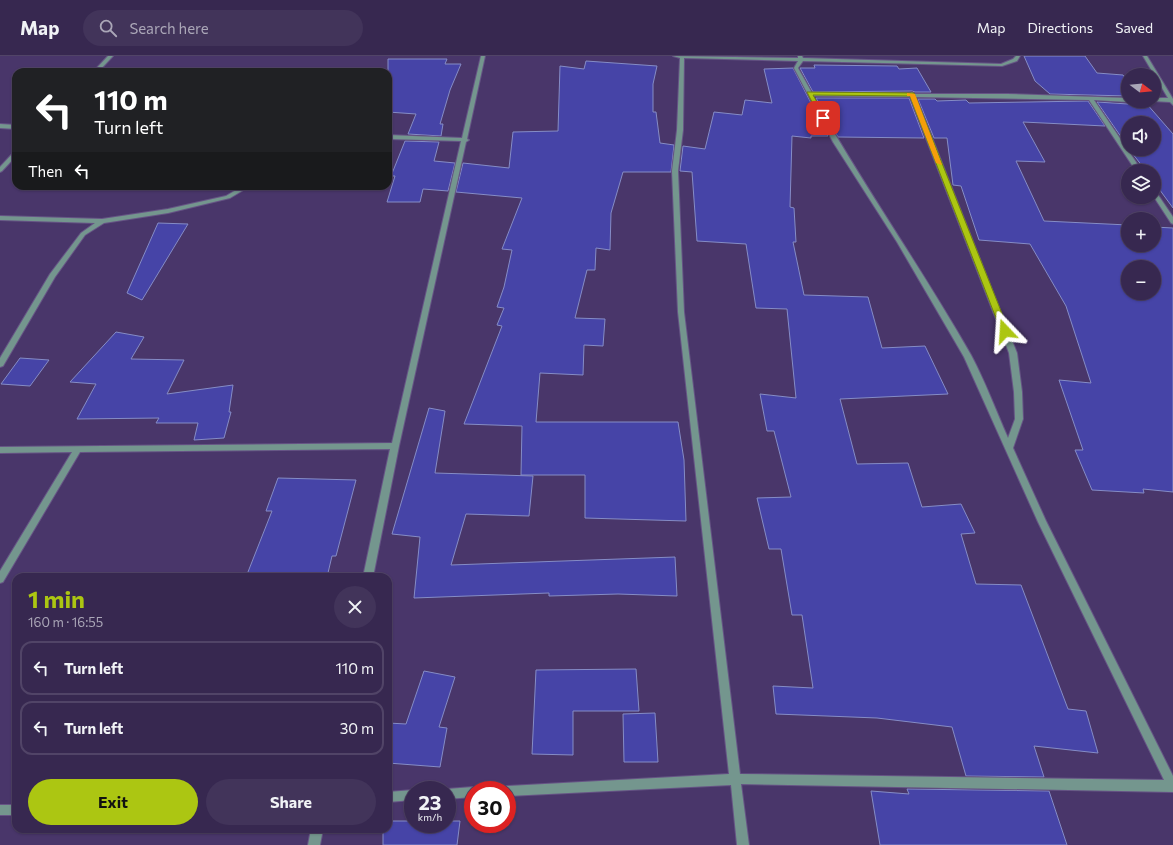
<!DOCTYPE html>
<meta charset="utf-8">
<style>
:root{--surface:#372850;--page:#42345a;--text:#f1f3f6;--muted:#aaa6b7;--line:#514467;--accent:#acc612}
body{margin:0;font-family:Commissioner,sans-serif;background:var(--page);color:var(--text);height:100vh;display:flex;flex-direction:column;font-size:15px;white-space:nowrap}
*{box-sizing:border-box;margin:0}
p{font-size:13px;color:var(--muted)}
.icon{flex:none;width:22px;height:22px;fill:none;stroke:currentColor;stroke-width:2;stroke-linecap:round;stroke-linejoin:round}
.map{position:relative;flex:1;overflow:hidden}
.sheet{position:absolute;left:12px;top:517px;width:380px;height:260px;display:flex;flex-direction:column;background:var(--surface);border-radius:12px;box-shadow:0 1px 3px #0004,0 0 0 1px var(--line)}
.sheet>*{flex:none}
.banner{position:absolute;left:12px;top:12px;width:380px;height:122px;border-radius:12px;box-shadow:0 1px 3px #0004,0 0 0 1px var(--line);background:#202124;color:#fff;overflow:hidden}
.needle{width:26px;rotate:106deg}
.buttons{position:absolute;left:1121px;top:12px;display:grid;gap:8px}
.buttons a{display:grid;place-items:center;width:40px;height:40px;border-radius:50%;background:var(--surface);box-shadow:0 1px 3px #0004,0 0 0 1px var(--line);font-size:20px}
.speed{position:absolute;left:404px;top:725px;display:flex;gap:8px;font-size:20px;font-weight:700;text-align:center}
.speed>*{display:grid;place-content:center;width:52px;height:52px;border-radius:50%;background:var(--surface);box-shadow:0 1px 3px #0004,0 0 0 1px var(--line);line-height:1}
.speed small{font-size:10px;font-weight:400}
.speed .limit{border:6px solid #d22;background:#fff;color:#111}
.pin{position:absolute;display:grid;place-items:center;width:34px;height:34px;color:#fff;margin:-17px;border-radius:8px;box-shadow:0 2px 6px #0006}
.me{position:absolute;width:44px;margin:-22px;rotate:340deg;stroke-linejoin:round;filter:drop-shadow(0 0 3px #0008)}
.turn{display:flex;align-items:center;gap:14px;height:84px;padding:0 16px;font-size:18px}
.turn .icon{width:52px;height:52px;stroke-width:2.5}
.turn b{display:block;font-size:28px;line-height:34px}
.then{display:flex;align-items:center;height:38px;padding:0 16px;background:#0003;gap:8px;font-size:15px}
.round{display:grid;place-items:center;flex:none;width:42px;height:42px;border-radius:21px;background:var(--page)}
.summary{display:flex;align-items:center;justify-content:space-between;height:68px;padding:0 16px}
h1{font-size:24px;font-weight:700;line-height:30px;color:var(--accent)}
.cta{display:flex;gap:8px;margin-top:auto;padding:8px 16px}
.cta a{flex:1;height:46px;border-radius:24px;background:var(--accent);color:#111;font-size:16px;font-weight:700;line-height:46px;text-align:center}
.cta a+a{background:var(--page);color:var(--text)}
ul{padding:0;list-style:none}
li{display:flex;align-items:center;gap:12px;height:54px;margin:0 8px 6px;padding:0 8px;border:2px solid var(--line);border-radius:12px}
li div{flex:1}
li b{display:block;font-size:15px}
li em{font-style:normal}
header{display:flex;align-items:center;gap:24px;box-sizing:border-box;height:56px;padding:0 20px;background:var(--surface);border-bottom:1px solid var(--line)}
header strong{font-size:19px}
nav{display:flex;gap:22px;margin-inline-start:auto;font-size:14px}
.search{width:280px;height:36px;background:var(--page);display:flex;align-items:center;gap:10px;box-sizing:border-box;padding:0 14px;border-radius:22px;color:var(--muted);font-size:15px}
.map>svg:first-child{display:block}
.building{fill:#4644a7;stroke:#858cc6;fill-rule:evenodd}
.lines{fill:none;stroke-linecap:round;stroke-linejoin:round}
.street-casing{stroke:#665485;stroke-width:2}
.street{fill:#74968e;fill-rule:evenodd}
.route{fill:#acc612;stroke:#70810c}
.slow{fill:#f59e0b}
</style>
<header>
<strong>Map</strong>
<div class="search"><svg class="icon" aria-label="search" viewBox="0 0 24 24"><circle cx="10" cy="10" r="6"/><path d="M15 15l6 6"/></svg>Search here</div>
<nav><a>Map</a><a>Directions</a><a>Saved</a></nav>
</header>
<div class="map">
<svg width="1173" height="789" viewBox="0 0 1173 789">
<rect width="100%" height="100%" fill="#49366a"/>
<path class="building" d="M1024,0H1085L1097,17L1123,19L1128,26V40L1050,38L1035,25Z
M388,3H447L445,8H461L450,34L440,68H443L441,80L408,78L416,58L388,56Z
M586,5L657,10L653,28V56H656L660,87L674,89L671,116H623L611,157L610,194L596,192L595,214H587L575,262L605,263L603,290L584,289L583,319L540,317L536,366H678L684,404L686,465L585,462V419H521L522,370L464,368L502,270L497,269L504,252L497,251L504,231L512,194L502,193L522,142L456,136L463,107L509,112L513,76L558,75L560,10L584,13Z
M814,9L897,10L899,13L917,12L931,36H915L912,35L813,36L800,12H815Z
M793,12L828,80H811V82L792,80L790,151L794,152L796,186H793L804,239L868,241L882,292L925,290L948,338L840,343L857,408L908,407L922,451L961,448L975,477L961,478L976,528L1021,529L1068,653L1086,655L1098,697L1034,690L1044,721L966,720L952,671L877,662L776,658L773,630L813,632L802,559H792L781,493H769L757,442L791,441L774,375H767L760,338L796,342L787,253L756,252L746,188L697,185L692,116L680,115L683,90L705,93L714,56L742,59L745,44L772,47L764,13Z
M816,42H909L924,82L838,81Z
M918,43H935L937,45L966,44L969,47L1088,45L1105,70L1023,66L1045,106L1016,105L1044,165L1128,169V189H1154V171L1173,172V436L1143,433L1144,437L1092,434L1075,394H1083L1059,324L1091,327L1066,250L1030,188L979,184L961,130L953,129L947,82H934ZM1128,211H1154V237H1128Z
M1131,45L1146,47L1173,78V152L1154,126V115H1146L1129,93H1154V67H1128V91L1097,46L1128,48Z
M405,85L439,86L434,105L455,107L448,135L423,133L420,146H387L395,120H391Z
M158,167L188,168L142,244L127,237Z
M116,276L144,281L131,303L184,304L167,338L233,329L229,356H231L224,382L194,384L198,367H156L159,362L77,363L96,328L70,326Z
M20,302L49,304L30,330L1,328Z
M429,352L445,355L435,417L533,420L529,460L466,458L451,509L675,501L677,540L618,538L549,540V537L414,542L420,481L392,478Z
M278,422L356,424L336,500H332L327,521H246L272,455H266Z
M636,613L639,655H573V699L532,698L536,614Z
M424,615L455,621L439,671L447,672L440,711L388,707V667L406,668Z
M655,657L658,706H624L623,658Z
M907,733L1049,735L1067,789H880L871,735L909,738Z
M388,765H413V768H447V765H460L457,789H383V773H388Z"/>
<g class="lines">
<defs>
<path id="street" d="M108,0H113L98,16H93Z
M481,0H485L467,83L469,84L466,86L399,390L373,521H363L390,393L80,396L3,526L0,527V515L72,396L0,397V391L392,387L461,85L388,83V79L462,82Z
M673,0L798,2V0H802L803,2L1001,8L1013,3L1016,0H1020L1017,5L1002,10L803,5L798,12L812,37H910L912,36L914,38H1007L1128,42V45H1130L1128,46L1094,44L1142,115H1136L1089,44L916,41L1017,297L1022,336L1023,363L1013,392L1046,465L1173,720V736L741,728L749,789H737L731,729L507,740V734H502L503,731L507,730L729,718L678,256L672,115L677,74L680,2ZM684,2L798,5L794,12L833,86L897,186L964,301L1038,466L1164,724L740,718L684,256L678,115L683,74ZM813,40L910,41L1009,297L1014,336L1015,363L1008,382C996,355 985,325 971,299C921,211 862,128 813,40Z
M1143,0H1147L1173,43V49L1170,46L1152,45H1154V42H1168Z
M0,68L16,69V73L0,72Z
M16,95V100L2,115L0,116V111L14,96Z
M243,130H250L230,142L168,157L104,167L85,179L55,221L3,310L0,311V302L50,218L81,177L95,167L0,164V160L102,163L168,153L226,140Z
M1154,135L1156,136L1173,161V168L1171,167L1154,141Z
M473,731L477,732L478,734H473V741L447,743V734H444L447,733Z
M413,734V744L388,746V736L413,734H414Z
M0,749H16V759H0Z
M311,773H323L320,789H308Z"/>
</defs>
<use href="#street" class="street-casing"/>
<use href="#street" class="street"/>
</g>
<path class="route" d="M807,36L914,37L1009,275L1008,277L1005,278L1001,275L910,40L813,39L826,62L823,64L820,62Z"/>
<path class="slow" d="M907,37L915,38L942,109L936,107L910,40H907Z"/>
</svg>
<div class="buttons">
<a><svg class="needle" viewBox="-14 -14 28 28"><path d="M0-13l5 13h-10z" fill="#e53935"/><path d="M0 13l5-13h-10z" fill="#aaa6b7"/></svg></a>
<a><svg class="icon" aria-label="sound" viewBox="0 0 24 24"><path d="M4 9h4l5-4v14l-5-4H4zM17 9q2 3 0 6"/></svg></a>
<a><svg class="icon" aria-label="layers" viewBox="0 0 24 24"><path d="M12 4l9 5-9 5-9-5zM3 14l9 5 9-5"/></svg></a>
<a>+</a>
<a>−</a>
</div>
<div class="speed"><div>23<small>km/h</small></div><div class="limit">30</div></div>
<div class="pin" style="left:823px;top:62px;background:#d93025"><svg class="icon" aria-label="arrive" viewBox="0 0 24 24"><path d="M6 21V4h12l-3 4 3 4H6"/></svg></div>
<svg class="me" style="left:1005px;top:275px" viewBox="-20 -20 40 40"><path d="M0-17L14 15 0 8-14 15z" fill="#acc612" stroke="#fff" stroke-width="4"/></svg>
<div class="banner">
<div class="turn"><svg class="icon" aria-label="left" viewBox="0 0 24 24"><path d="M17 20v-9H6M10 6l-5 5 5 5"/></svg><div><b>110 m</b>Turn left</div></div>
<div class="then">Then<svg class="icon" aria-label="left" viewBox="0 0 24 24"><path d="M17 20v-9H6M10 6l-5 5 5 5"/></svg></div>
</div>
<section class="sheet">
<div class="summary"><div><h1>1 min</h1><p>160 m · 16:55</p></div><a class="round"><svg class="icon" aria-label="close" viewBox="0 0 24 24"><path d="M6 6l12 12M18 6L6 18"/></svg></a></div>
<ul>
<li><svg class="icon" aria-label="left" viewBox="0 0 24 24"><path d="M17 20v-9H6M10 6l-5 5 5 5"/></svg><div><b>Turn left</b></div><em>110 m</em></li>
<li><svg class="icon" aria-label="left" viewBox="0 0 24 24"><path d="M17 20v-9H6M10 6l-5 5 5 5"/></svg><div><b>Turn left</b></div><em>30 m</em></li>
</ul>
<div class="cta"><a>Exit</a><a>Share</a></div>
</section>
</div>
